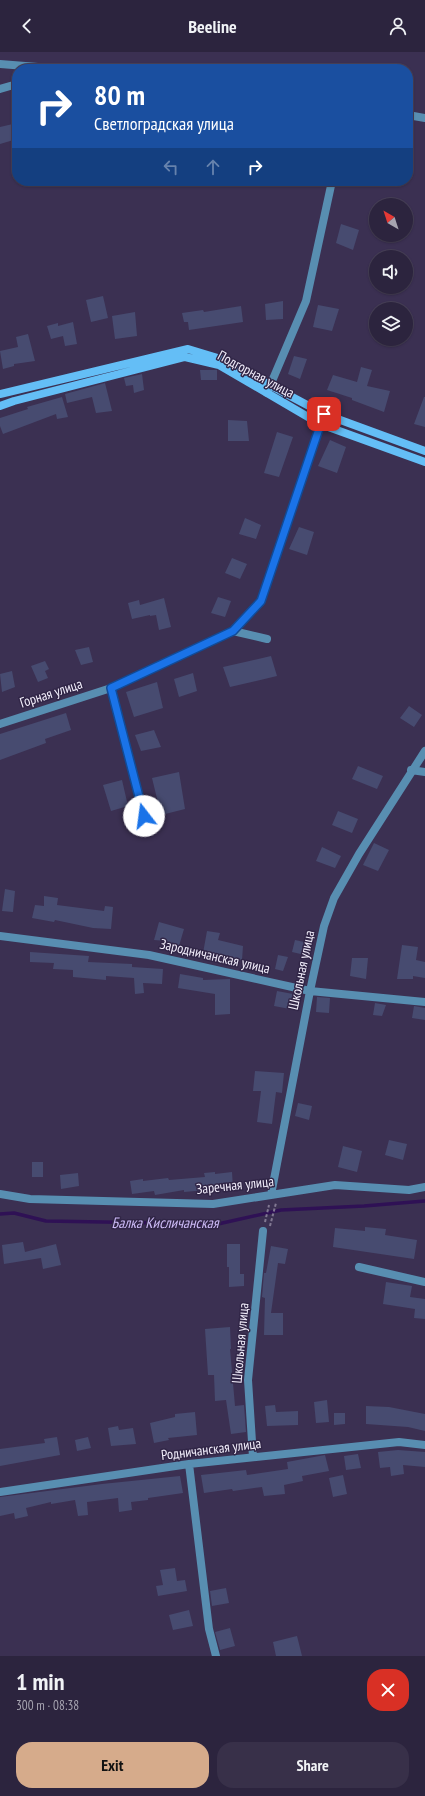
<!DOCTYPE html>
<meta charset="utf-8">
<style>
:root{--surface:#2c243e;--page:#383049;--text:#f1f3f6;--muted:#a6a4b0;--line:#484158;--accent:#d6ab8b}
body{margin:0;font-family:"PT Sans Narrow",sans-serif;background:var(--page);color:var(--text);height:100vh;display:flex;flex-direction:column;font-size:15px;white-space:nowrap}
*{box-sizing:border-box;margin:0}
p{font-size:13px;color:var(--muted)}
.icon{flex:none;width:22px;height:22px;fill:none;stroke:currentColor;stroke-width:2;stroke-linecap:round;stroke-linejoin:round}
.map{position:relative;height:1604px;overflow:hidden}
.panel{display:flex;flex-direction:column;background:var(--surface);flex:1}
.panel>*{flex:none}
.banner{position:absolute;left:12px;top:12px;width:401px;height:122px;border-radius:16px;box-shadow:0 1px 3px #0004,0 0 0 1px var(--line);background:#1a4fa0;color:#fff;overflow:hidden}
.needle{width:26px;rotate:321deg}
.fabs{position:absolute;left:369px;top:146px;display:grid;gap:8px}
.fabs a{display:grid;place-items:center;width:44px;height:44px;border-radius:50%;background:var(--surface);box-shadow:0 1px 3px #0004,0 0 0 1px var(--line);font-size:20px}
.pin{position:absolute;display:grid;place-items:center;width:34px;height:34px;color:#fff;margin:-17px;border-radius:8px;box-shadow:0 2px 6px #0006}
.me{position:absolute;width:44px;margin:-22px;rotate:345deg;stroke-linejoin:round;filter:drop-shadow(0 0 3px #0008)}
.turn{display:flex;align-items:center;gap:14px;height:84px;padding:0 16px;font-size:18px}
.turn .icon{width:52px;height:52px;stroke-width:2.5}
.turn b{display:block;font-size:28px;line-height:34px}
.lanes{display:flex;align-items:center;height:38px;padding:0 16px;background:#0003;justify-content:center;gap:20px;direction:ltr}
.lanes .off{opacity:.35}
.round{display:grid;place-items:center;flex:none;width:42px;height:42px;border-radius:16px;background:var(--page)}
.head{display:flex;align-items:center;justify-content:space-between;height:68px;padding:0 16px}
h1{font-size:24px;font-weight:600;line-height:30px}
.cta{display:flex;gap:8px;margin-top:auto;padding:8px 16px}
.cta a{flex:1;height:46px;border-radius:16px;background:var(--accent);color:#111;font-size:16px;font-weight:600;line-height:46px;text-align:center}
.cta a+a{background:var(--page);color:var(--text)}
header{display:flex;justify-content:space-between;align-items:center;height:52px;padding:0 16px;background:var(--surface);font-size:18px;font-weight:600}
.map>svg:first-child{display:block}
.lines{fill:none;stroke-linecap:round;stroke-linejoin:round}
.stream{stroke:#2f1155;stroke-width:3.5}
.building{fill:#474b70}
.path{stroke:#827993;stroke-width:2;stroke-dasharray:3 2;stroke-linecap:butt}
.street{stroke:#588eb1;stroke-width:8}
.secondary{stroke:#64bef6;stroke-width:8}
.route-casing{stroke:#114b97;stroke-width:10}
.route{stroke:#1a73e8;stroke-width:7}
.labels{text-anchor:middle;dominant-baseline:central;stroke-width:3;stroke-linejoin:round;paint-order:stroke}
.street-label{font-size:14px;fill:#f3effc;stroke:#312647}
.water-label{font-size:15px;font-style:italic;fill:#ccbaf6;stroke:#312647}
</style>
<header><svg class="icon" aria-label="back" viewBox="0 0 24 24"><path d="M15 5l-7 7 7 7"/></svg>Beeline<svg class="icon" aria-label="person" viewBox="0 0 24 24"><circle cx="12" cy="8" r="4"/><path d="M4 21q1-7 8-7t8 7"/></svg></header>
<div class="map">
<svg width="425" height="1604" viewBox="0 0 425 1604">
<rect width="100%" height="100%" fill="#3b3052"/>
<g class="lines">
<path class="stream" d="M0,1162L14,1161L46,1169L218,1172L281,1158L364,1154L425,1149"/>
</g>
<path class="building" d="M17,71V87L0,92V75Z
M341,172L359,178L353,198L336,191Z
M103,244L108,266L91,270L86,248Z
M283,249V267L266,268L265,252Z
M318,253L339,257L332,279L313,275Z
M241,254L243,270L189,278L188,270H184L182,261L203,258L204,260Z
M135,260L137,284L115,287L112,264Z
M73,270L77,292L65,294L63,284L51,287L47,274L58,271V274Z
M28,282L35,309L14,312V314L3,317L0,299L18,295L16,285Z
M294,304L307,307L300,327L288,322Z
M361,315L372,318L367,334L390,339L384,360L352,348V346L327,338L333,323L357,330Z
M200,318H217V328H201Z
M142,322L144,338L134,341L133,333L126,334L124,326Z
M105,331L112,359L96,361L92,345L67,351L65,342Z
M62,345L68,365L57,367L56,362L3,382L0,374V366L28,357L27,355Z
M424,345H425V375L414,372Z
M228,368L247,369L249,389H228Z
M277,380L293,385L279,425L264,421Z
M330,388L346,395L337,421L318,414Z
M245,466L261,473L256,487L239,482Z
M299,475L314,480L307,503L289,497Z
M232,506L247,512L240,527L225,521Z
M218,545L231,549L225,565L211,561Z
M164,546L171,575L159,578L156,563L150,564V563L132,567L128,551L139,548L140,553Z
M89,595L93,610L81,613L75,598Z
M271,604L277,624L230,635L223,615Z
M45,609L49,617L45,619L48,626L38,630L31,614Z
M12,619L15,635L2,640L0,622Z
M193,621L197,639L179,645L174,627Z
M157,630L163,656L134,665L126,640Z
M409,654L422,663L414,675L400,666Z
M66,661L71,678L45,687L46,691L0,708V682Z
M154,678L161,695L141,699L135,683Z
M358,714L383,724L377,737L352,727Z
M179,720L185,757L161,763L152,726Z
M122,728L128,754L111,759L103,733Z
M338,759L358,767L352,781L332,773Z
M374,791L389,798L378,819L363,813Z
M322,795L341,804L335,816L316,809Z
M5,837L15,839L13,860L2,859Z
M44,844L58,846L57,853L104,859L105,854L113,855L111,877L93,876L55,868L54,870L32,866L35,853L44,854Z
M159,870L184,877L179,894L167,891V889L154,888Z
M207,879L220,881L218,888L243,894L242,908L203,901Z
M295,888L309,891L305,903L292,900Z
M402,893L418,895L416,908L425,910V926L413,924V927H397Z
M30,900L89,904L88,910L132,912V915L163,917L162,932L143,931L144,941L135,942L134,926L106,924V928L73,925V918L53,917L54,911L30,910Z
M278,903L288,905L283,919L275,917Z
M352,906H368L366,927L350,924Z
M180,922L203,926V928L230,927V962L215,963V942L178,936Z
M277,939L293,942L290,957L274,954Z
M317,945L330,946L329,961L316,960Z
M375,951L386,953L382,964L373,963Z
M414,954L425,956V968L412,966Z
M255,1019L284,1021L282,1041L276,1040L272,1072L257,1070L261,1039H253Z
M298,1051L312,1054L309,1068L295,1064Z
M389,1088L407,1092L403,1108L385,1103Z
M343,1094L362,1099L357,1120L338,1115Z
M32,1110H43V1125H32Z
M215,1120V1122L232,1120L233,1136L206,1139V1138L184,1140V1138L155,1143L154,1139L132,1142L130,1129L143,1127V1129L168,1126L169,1128L205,1125L204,1121Z
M78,1121L79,1134L61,1137L60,1123Z
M365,1175L386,1177L385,1183L417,1188L414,1207L333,1195L335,1176L365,1179Z
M23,1190L25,1200L56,1192L61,1213L43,1217L41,1206L4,1212L2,1193Z
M227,1192H240V1222H244V1234L229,1235V1215H227Z
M271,1194L288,1197L285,1212L278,1211L271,1261H283V1283H264L265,1246L262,1245L264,1221H266Z
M386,1230L412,1234L410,1245L425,1247V1267L414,1266L415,1257L383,1252Z
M230,1275L231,1297H230L235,1354L244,1353L246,1380L231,1382L226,1348L215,1349L214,1323H208L205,1277Z
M327,1348L329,1370L316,1371L314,1350Z
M275,1353L276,1360L298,1359V1373L267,1374L265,1354Z
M366,1354L389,1355L425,1362V1379L408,1375L366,1372Z
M195,1360L197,1383L168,1386L169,1388L154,1391L150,1371L175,1365V1362Z
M334,1361H345V1372L334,1373Z
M118,1374L119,1378L133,1376L136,1392L111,1394L108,1376Z
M57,1385L60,1403L0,1414V1397L45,1391L44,1387Z
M88,1385L91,1396L77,1399L75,1388Z
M398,1398L425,1400V1415L403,1413L404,1422L391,1424L390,1415L380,1416L378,1400Z
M358,1402L361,1416L346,1418L344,1404Z
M325,1403L329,1419L302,1424L303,1429L284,1433L285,1442L264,1444L262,1435L233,1439L232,1437L204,1441L201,1423L246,1418L247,1423L288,1417L287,1410Z
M343,1423L347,1442L333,1445L329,1426Z
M180,1424L183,1441L148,1446V1448L131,1450L132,1458L119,1460L118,1446L87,1450L88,1463L78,1464L75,1448L51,1452V1450L26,1456L28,1464L15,1467L14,1461L0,1464V1445L102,1432Z
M175,1516L177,1529L185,1528L187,1539L158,1544L156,1534L163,1533L160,1518Z
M226,1536L229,1551L212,1554L210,1539Z
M189,1558L193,1574L173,1578L169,1563Z
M230,1576L235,1594L220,1598L215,1580Z
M297,1584L302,1604H276L273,1590Z"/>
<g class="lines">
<path class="path" d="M265,1170L269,1153
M270,1174L276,1151"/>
<path class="street" d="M0,12L63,17
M0,37L17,32
M408,63L425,66
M267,341L306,249L332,129
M233,579L267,587
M111,636L144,764
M0,672L111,636L233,579L261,549L324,362
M411,718L425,720
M0,884L149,903L310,939L425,950
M0,1142L30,1147L213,1152L335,1133L409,1138L425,1135
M271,1143L310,939L324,874L334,846L359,802L425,699
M359,1215L425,1230
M253,1405L248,1328L263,1179
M189,1412L209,1577L216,1604
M0,1440L189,1412L399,1390L425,1393"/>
<path class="secondary" d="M0,342L188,297L221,307L324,362L425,399
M0,354L14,349L185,305L219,313L320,372L425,410"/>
</g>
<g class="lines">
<defs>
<path id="route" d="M144,764L111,636L233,579L261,549L324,362"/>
</defs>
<use href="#route" class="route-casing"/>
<use href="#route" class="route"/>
</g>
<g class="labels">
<g class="street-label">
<text transform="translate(256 322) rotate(28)">Подгорная улица</text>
<text transform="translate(51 641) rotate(-18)">Горная улица</text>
<text transform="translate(215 904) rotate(13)">Зародничанская улица</text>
<text transform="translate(301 918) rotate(-78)">Школьная улица</text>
<text transform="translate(235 1133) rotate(-6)">Заречная улица</text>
<text transform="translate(240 1291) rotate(-85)">Школьная улица</text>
<text transform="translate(211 1397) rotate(-7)">Родничанская улица</text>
</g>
<g class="water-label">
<text x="165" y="1170">Балка Кисличанская</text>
</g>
</g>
</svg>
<div class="fabs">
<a><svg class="needle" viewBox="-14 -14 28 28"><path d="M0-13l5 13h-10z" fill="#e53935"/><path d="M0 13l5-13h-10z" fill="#a6a4b0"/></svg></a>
<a><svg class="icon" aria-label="sound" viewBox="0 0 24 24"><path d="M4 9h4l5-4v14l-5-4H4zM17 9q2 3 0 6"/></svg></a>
<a><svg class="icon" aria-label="layers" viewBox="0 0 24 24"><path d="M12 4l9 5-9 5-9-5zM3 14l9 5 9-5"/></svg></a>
</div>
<div class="pin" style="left:324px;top:362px;background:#d93025"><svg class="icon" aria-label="arrive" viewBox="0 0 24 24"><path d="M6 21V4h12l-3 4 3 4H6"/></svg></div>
<svg class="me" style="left:144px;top:764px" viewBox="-20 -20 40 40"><circle r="19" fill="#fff"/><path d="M0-13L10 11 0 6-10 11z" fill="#1a73e8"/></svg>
<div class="banner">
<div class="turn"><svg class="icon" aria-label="right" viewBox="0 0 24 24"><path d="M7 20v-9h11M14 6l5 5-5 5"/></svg><div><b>80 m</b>Светлоградская улица</div></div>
<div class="lanes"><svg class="icon off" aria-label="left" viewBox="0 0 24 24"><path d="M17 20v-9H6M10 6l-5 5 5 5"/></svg><svg class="icon off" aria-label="ahead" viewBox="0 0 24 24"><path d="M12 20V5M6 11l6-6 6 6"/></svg><svg class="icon" aria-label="right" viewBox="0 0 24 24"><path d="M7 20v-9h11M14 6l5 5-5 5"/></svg></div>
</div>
</div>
<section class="panel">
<div class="head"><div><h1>1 min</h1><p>300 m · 08:38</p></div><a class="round" style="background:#d93025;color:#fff"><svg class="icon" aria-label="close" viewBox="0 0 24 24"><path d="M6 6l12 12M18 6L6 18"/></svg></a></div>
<div class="cta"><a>Exit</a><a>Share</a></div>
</section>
